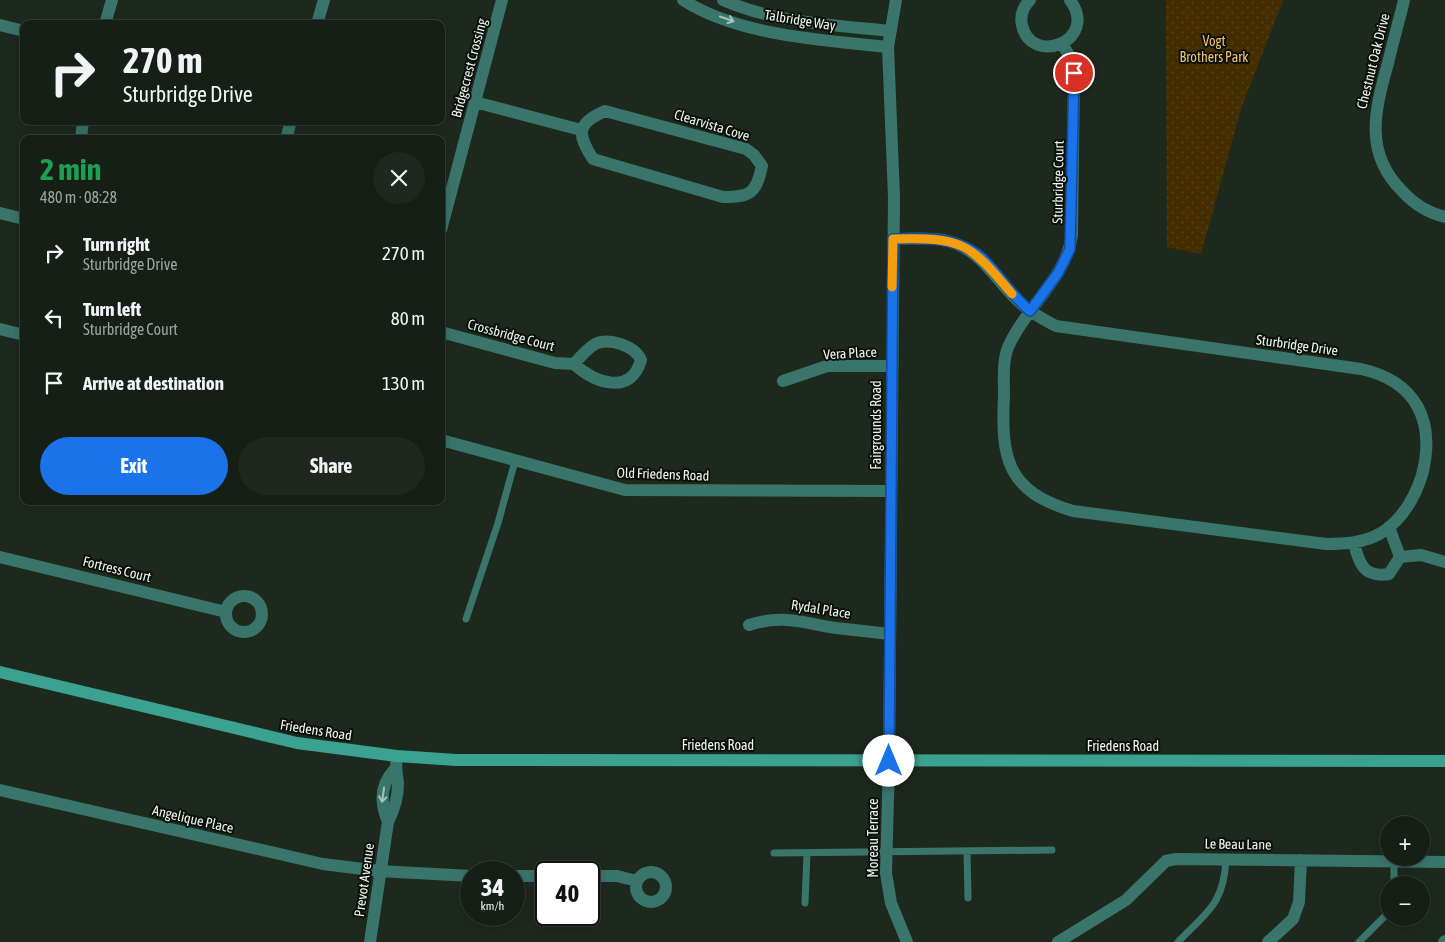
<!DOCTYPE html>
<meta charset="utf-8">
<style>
:root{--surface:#161f16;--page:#1f271f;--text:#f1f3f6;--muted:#9ea2a1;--line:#353d35;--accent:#1a73e8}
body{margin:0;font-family:"Asap Condensed",sans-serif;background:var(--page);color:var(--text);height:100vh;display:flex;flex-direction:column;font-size:19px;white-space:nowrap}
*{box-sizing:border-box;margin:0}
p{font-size:16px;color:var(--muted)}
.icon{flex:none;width:28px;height:28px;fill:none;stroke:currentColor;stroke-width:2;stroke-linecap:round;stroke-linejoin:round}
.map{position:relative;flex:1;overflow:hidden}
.drawer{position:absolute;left:20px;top:135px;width:425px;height:370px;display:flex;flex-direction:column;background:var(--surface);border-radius:10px;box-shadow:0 2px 12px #0003,0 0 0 1px var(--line)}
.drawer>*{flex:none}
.hud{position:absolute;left:20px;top:20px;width:425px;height:105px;border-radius:10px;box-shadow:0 2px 12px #0003,0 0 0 1px var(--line);background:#161f16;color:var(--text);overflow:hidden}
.buttons{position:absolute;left:1380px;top:816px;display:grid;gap:10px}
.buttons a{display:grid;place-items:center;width:50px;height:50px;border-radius:50%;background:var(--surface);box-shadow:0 2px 12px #0003,0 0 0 1px var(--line);font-size:25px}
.speed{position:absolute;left:460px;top:861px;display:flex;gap:10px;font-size:25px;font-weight:700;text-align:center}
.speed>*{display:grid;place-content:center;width:65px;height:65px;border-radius:50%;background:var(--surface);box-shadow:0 2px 12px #0003,0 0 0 1px var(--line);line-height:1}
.speed small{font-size:12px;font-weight:400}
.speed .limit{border:2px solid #111;border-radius:8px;background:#fff;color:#111}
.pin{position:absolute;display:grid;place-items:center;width:42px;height:42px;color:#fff;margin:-21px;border:2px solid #fff;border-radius:50%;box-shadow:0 1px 5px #0007}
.me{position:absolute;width:55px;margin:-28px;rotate:0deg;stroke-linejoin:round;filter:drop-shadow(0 0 4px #0008)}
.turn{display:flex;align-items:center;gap:18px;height:105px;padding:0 20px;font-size:22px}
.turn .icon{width:65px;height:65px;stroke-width:2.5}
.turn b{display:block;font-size:35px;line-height:42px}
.round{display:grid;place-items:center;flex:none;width:52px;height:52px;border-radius:26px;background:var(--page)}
.summary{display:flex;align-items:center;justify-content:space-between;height:85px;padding:0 20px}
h1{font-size:30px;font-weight:700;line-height:38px;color:#1e9e55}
.primary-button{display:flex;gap:10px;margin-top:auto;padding:10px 20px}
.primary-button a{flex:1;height:58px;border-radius:30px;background:var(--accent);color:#fff;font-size:20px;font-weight:700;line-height:58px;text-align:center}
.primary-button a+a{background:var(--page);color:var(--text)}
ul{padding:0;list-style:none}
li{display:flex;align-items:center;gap:15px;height:65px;padding:0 20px}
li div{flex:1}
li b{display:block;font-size:19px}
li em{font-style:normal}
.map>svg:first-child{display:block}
.grass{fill:url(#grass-dots)}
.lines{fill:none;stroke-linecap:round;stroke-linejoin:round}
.service{stroke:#3a756b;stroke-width:7}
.minor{stroke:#3a756b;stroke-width:12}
.tertiary{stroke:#3a756b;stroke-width:12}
.secondary{stroke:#3ba292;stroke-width:12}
.oneway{stroke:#a6c2ba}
.route-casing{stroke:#114b97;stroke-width:12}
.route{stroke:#1a73e8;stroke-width:9}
.slow{stroke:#f59e0b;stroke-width:9}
.labels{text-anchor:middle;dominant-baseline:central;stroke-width:4;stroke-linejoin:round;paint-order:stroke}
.street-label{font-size:14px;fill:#eef5ee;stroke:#0b100b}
.park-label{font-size:14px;fill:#f1c170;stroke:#0b100b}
</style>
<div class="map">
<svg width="1445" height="942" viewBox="0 0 1445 942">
<defs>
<pattern id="grass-dots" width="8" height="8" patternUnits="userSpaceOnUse" patternTransform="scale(1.25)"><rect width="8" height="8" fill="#442d00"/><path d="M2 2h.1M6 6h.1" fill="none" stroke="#564219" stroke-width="1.8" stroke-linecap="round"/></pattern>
</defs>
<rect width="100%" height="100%" fill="#1e291e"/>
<path class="grass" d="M1166,0H1283L1241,109L1201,254L1167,247Z"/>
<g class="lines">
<path class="service" d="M466,619L498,523L515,461
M967,851L968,898
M774,853L1052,850
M1394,861V885
M805,903L807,853
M1178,942C1207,912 1224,904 1226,859
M1359,942L1386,915L1389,909"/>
<path class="minor" d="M683,0C739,36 823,40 888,47
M723,0C775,23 834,25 890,31
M1030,0C1023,7 1020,16 1022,25C1031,67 1100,41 1070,0
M1404,0C1399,21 1393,42 1388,63C1375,110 1363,153 1403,192C1414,204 1429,213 1445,217
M105,24L112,0
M317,24L324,0
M0,25L24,31
M475,102L581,130
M605,111L746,149L754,155L762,166C756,194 750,197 723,197L593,159C577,134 576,124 605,111Z
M81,139L83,121
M286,139L291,121
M0,213L24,219
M441,230L502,0
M893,239C910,239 927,237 943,240C980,247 993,277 1018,301C1029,312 1043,319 1056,326L1361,369C1416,381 1436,421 1422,475C1415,497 1402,520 1381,533C1364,543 1345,544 1326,544L1073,511C1006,491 1001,458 1004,395C1004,378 1002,358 1010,343C1028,305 1066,278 1072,235L1074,73L1072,60L1062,44
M0,329L24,335
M441,332L555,363L574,364C595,383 631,396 641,360C635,346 609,337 595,344C587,349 580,357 574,364
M783,381L827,366H891
M441,440L625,490L891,491
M1354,543C1359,564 1364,578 1389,574L1400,557L1389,527
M0,557L226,612
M1400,557L1421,555L1445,562
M226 614a18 18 0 1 1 36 0a18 18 0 1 1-36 0Z
M749,625C783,614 803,623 836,628C854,630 872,632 890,634
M889,761L886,873L891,903L907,942
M0,790L323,864L379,871L471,876
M388,822C380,803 380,785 394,770
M636 887a15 15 0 1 1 30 0a15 15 0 1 1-30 0Z
M514,876H546
M589,876H617L637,881
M370,942L388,822C394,810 398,798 398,784C397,772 395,768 397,756
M1058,942L1126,900L1166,861L1176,859L1445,862
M1268,942L1293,919L1299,902L1301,860
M1444,942L1445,941"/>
<path class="tertiary" d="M889,761L894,197L888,47L896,0"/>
<path class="secondary" d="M0,672L297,743L397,756L456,760L1445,761"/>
</g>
<defs><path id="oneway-shaft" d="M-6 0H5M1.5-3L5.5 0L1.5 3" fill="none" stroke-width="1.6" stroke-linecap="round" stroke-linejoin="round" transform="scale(1.25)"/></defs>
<g class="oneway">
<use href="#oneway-shaft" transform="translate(727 19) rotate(19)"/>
<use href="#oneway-shaft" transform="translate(383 795) rotate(98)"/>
</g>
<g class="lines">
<defs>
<path id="route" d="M889,761L893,239C925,238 959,236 984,260C1000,276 1012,296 1030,311L1058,273L1070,249L1074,73"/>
</defs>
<use href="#route" class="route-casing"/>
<use href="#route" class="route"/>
<path class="slow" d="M892,287L893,239C961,237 969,242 1012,294"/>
</g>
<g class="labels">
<g class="street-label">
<text transform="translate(800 20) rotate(9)">Talbridge Way</text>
<text transform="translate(1373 61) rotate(-76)">Chestnut Oak Drive</text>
<text transform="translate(469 68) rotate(-75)">Bridgecrest Crossing</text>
<text transform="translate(712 125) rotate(17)">Clearvista Cove</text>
<text transform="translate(1058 182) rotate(-89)">Sturbridge Court</text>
<text transform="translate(511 335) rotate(15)">Crossbridge Court</text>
<text transform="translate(1297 345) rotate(8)">Sturbridge Drive</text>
<text transform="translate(850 353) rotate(-3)">Vera Place</text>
<text transform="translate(876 425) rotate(-90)">Fairgrounds Road</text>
<text transform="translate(663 474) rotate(2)">Old Friedens Road</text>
<text transform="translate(117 569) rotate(14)">Fortress Court</text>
<text transform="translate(821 609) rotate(9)">Rydal Place</text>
<text transform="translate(316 730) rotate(9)">Friedens Road</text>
<text x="718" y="745">Friedens Road</text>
<text x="1123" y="746">Friedens Road</text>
<text transform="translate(193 819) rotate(13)">Angelique Place</text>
<text transform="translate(873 838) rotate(-90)">Moreau Terrace</text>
<text transform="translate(1238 844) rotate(1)">Le Beau Lane</text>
<text transform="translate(364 880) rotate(-82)">Prevot Avenue</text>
</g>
<g class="park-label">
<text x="1214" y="41">Vogt<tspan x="1214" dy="16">Brothers Park</tspan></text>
</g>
</g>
</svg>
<div class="buttons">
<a>+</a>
<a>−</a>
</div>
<div class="speed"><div>34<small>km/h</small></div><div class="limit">40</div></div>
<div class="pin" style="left:1074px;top:73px;background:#d93025"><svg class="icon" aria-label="arrive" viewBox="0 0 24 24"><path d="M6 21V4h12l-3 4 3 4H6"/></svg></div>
<svg class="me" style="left:889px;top:761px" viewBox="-20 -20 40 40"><circle r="19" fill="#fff"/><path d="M0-13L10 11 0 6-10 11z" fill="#1a73e8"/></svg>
<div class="hud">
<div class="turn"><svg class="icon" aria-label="right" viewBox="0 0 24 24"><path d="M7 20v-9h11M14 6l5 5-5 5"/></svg><div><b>270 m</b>Sturbridge Drive</div></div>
</div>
<section class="drawer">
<div class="summary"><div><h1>2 min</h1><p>480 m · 08:28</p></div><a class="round"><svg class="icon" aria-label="close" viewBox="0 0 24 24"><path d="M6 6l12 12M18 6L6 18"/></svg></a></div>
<ul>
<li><svg class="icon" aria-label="right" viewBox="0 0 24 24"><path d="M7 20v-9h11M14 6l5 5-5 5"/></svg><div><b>Turn right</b><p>Sturbridge Drive</p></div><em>270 m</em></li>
<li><svg class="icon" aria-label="left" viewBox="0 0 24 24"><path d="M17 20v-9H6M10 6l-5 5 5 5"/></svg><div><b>Turn left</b><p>Sturbridge Court</p></div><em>80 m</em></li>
<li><svg class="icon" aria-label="arrive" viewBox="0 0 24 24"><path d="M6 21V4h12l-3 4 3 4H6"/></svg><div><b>Arrive at destination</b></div><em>130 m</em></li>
</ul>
<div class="primary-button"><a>Exit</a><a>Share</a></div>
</section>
</div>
